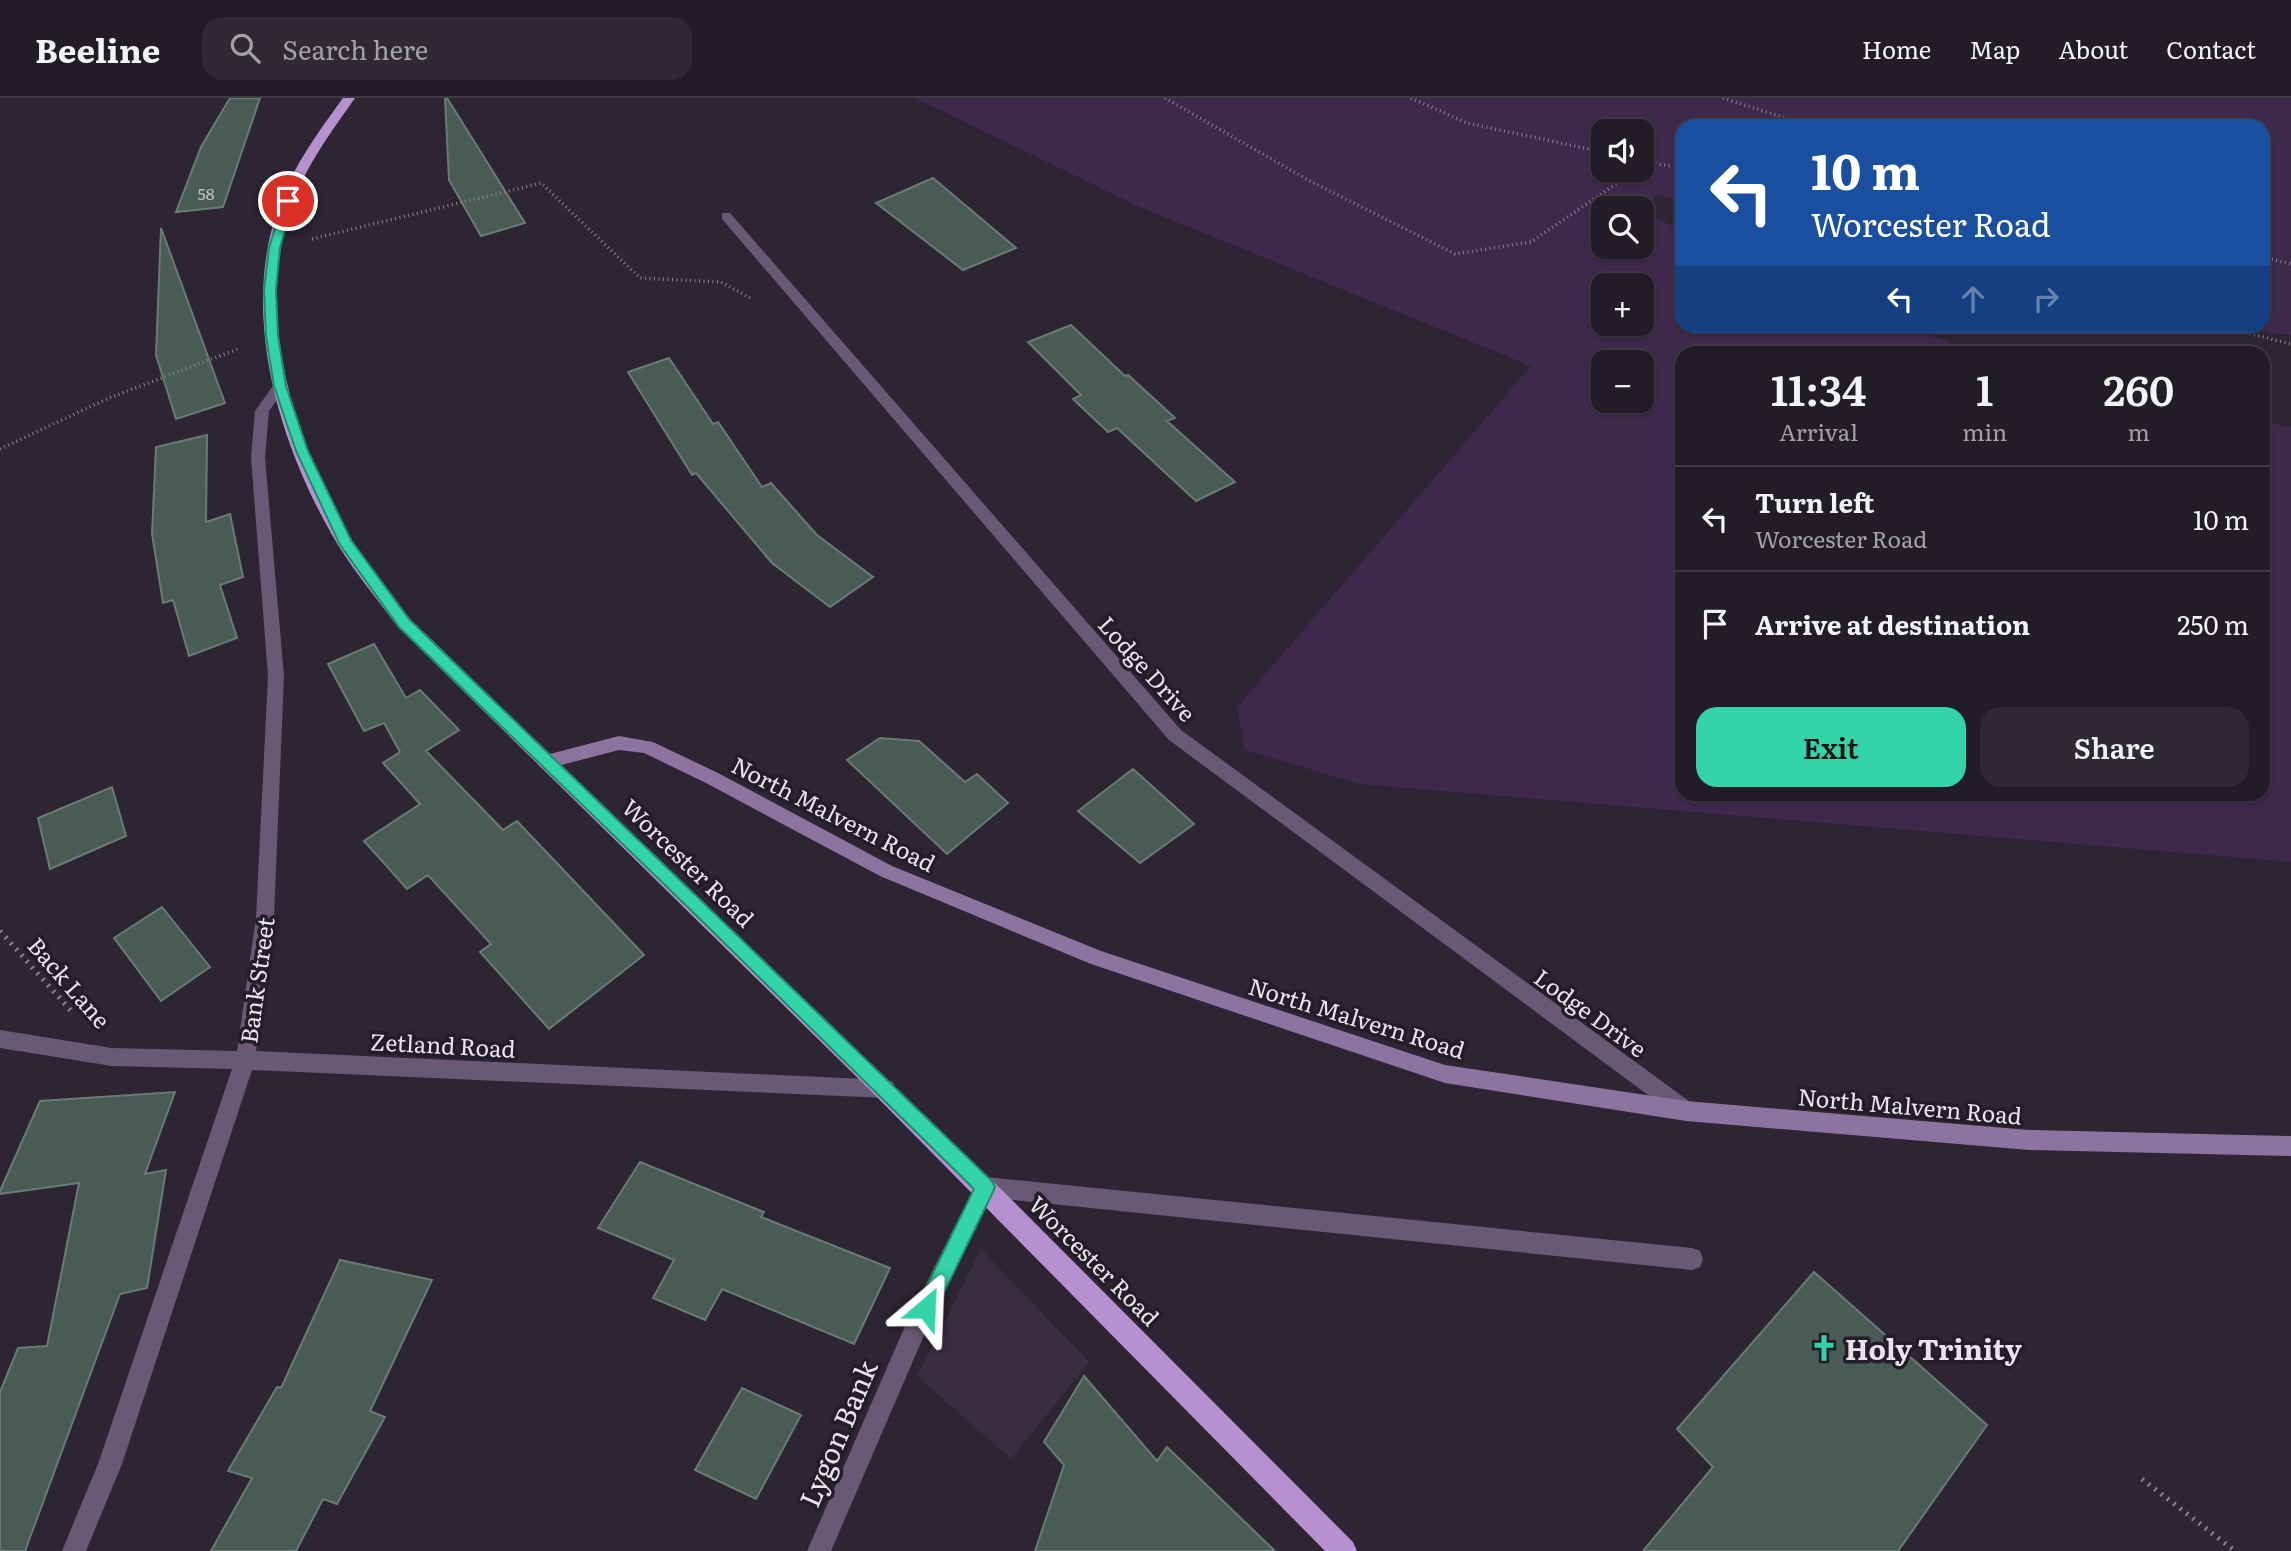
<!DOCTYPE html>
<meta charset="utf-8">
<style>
:root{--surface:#221c26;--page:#2e2932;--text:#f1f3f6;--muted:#a2a1a7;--line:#3f3a43;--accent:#33d4a8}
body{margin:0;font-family:Literata,serif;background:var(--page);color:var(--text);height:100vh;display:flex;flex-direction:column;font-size:26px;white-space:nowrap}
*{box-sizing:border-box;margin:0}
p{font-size:23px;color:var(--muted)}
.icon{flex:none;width:38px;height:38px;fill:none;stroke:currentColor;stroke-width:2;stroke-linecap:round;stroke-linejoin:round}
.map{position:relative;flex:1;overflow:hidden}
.drawer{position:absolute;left:1675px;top:248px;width:595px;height:455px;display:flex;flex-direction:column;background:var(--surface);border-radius:21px;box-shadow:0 2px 5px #0004,0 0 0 2px var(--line)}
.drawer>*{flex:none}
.guide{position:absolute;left:1675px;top:21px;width:595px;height:214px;border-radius:21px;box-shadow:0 2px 5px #0004,0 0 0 2px var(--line);background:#1a4fa0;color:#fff;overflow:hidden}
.tools{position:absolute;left:1591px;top:21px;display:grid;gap:14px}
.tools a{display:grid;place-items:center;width:63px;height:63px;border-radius:14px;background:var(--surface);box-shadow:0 2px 5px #0004,0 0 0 2px var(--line);font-size:35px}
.pin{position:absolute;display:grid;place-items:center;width:60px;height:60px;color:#fff;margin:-30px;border:4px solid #fff;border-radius:50%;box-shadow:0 2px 7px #0007}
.me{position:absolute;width:77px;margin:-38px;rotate:26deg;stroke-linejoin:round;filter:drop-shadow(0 0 5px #0008)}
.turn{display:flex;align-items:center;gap:24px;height:147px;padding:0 21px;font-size:32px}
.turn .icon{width:91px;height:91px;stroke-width:2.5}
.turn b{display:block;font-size:49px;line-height:60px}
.lanes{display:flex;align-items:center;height:66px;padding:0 21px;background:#0003;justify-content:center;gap:35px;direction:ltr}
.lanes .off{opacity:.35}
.eta{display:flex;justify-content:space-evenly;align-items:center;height:119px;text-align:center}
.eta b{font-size:42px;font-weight:600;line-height:49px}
.primary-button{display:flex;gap:14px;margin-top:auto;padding:14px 21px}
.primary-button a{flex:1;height:80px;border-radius:21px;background:var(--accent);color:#111;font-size:28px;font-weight:600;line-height:80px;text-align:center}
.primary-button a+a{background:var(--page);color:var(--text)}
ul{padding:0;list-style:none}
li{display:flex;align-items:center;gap:21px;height:105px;padding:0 21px;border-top:2px solid var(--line)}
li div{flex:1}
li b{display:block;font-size:26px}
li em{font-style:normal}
header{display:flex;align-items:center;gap:42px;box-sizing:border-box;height:98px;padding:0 35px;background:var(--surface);border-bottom:2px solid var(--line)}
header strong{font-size:33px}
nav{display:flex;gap:38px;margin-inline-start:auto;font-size:24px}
.search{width:490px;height:63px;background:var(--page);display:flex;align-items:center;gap:18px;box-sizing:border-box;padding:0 24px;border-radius:21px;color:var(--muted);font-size:26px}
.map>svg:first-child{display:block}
.built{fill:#392d40}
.green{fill:#3e284c;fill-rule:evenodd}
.building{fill:#485b54;stroke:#687c74;stroke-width:2}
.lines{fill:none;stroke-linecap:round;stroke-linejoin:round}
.path-far1{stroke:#8a838f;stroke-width:3.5;stroke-dasharray:1 3.5;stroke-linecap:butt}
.path{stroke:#8a838f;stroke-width:5;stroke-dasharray:2 6;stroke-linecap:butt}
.service{fill:#695974;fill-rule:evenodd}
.minor{fill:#695974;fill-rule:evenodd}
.secondary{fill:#8d739f;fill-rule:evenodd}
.trunk{fill:#b690cf;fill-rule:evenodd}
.route{fill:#33d4a8;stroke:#218a6d;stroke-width:2}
.labels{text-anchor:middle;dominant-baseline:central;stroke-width:7;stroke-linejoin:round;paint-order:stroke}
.far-number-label{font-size:16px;fill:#c0c1c6}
.street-label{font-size:23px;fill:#e8e3ec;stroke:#231c29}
.near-poi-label{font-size:28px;font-weight:bold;fill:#e8e3ec;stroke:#231c29;text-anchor:start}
.near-street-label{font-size:28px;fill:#e8e3ec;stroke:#231c29}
</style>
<header>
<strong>Beeline</strong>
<div class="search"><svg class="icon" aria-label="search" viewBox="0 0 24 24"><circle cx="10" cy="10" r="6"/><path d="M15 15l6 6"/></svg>Search here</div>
<nav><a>Home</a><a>Map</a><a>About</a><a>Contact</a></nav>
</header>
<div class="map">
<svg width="2291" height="1453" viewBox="0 0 2291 1453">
<rect width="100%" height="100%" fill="#2d2533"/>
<path class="built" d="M981,1151L1089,1264L1011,1361L917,1278Z"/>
<path class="green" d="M915,0H2291V237L2203,228H2263V28H1682V104L1657,96L1643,115L1682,132V228H1907L1976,255L1682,256V696H2263V324L2291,329V764L1360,686L1245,652L1237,609L1531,268L1142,110ZM1603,33H1642V72H1603ZM1642,110V149H1603V110ZM1603,187H1642V226H1603ZM1603,264H1642V303H1603Z"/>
<path class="building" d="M230,0H260L223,109L176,114L201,49Z
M445,0H447L525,125L481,138L449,82Z
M933,80L1016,150L963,172L876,105Z
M161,130L225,305L176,321L156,257Z
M1071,227L1125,278L1128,277L1175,320L1167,323L1235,384L1196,403L1117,330L1108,334L1073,301L1081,297L1028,244Z
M669,260L713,326L718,324L762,389L771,385L817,437L873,479L830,509L772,465L696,375L692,377L628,274Z
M207,337L206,424L230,416L243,479L220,487L237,540L189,558L173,502L163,505L152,436L156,349Z
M374,546L406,600L420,592L459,632L426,653L503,732L517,723L644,857L549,931L480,854L491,846L428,777L407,791L364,743L420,706L383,665L400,654L384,625L364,633L328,566Z
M880,640L919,643L965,684L977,676L1008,705L947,756L847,662Z
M1133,671L1194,726L1140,765L1078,713Z
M112,689L126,738L50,771L38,720Z
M162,809L210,869L161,903L114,840Z
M175,994L145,1076L166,1072L147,1190L120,1196L25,1453H0V1294L18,1250L47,1248L79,1085L0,1096V1093L40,1003Z
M640,1064L764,1114L761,1119L890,1170L854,1246L722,1191L705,1222L653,1200L674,1162L598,1130Z
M340,1162L432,1182L370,1313L385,1319L337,1406L323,1401L296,1453H211L252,1380L228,1373L277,1289L281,1290Z
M1814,1174L1987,1327L1898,1453H1643L1713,1369L1677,1331Z
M1084,1278L1157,1363L1167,1349L1275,1453H1035L1064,1367L1044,1344Z
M742,1290L801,1317L756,1401L695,1372Z"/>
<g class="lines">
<path class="path-far1" d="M1165,0L1308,82L1455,156L1531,144L1636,72
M1411,0L1467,25L1603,54
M1723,0L1809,28
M1642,63L1682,70
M312,141L541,85L640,180L721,184L752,201
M2263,159L2291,166
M2219,228L2291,246
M0,351L109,300L238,251"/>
<path class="path" d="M0,833L72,914
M2142,1381L2235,1453"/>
<path class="service" d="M985,1079L1692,1150L1700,1153L1703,1161L1700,1169L1692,1172L985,1099L978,1096L975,1089L978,1082Z"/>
<path class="minor" d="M722,115H730L1181,632L1693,1006L1696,1013L1693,1020L1686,1023L1679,1020L1169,642L722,121Z
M280,284L287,288L269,313L265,360L284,578L274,819L256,953L886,982L893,984L896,991L893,998L886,1000L252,972L122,1366L86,1453H62L98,1366L232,971L112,968L0,950V932L112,950L237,953L256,819L268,578L251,360L255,313L275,285Z
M985,1079L992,1082L995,1089L922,1242L831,1453H807L906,1226L978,1082Z"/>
<path class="secondary" d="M619,638L653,644L718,675L892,768L1101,853L1445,967L1686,1003L2029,1032L2291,1038V1058L2029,1052L1686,1023L1445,985L1091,866L880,778L706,685L644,655L619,652L546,671L540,669L538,664L540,659L546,657Z"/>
<path class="trunk" d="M343,0H355C332,33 307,66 293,105C252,215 295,348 353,444C369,471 391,495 410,521L1003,1093L1353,1444L1357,1453H1325L870,992L398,529C378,502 356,476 338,447C280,350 238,216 280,105C294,67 319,33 343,0Z"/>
</g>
<path class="route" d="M284,101L293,103L280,150L276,192L278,238L286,288L308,353L351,442L409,521L992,1083L995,1089L992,1096L933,1217L926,1220L918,1217L916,1210L974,1091L704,825L399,529L340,447L296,353L274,288L266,238L264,192L269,150Z"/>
<defs>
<symbol id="church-bare" viewBox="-9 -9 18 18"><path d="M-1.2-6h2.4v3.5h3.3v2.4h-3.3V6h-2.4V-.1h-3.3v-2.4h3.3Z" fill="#33d4a8" stroke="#231c29" stroke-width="2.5" paint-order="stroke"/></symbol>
</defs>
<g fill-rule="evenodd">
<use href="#church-bare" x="1805" y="1231" width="38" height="38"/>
</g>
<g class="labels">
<g class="far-number-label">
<text x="206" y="95">58</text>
</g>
<g class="street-label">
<text transform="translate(1148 570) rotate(48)">Lodge Drive</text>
<text transform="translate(834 715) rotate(27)">North Malvern Road</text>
<text transform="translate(689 764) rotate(44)">Worcester Road</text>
<text transform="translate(256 882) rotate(-82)">Bank Street</text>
<text transform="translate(70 884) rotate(49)">Back Lane</text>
<text transform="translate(1591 914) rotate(36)">Lodge Drive</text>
<text transform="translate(1357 919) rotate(17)">North Malvern Road</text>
<text transform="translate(443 946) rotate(3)">Zetland Road</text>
<text transform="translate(1910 1007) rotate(5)">North Malvern Road</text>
<text transform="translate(1095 1162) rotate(45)">Worcester Road</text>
</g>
<g class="near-poi-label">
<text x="1845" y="1250">Holy Trinity</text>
</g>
<g class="near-street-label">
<text transform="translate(837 1335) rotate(-67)">Lygon Bank</text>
</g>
</g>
</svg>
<div class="tools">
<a><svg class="icon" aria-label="sound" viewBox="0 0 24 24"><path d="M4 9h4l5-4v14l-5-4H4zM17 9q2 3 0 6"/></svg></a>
<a><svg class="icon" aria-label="search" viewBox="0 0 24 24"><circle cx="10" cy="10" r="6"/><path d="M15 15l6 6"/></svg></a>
<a>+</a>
<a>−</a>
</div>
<div class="pin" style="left:288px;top:103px;background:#d93025"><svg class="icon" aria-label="arrive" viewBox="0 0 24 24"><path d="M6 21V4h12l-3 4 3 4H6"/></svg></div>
<svg class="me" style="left:926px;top:1210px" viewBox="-20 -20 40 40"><path d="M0-17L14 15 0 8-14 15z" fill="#33d4a8" stroke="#fff" stroke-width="4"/></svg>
<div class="guide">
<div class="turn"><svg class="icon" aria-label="left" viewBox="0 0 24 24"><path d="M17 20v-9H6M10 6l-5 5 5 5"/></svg><div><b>10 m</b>Worcester Road</div></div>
<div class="lanes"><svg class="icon" aria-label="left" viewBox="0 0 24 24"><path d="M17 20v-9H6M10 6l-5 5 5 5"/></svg><svg class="icon off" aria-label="ahead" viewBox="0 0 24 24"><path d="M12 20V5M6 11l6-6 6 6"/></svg><svg class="icon off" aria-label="right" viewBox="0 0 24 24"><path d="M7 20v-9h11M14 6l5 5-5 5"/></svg></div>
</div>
<section class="drawer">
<div class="eta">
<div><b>11:34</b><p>Arrival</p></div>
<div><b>1</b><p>min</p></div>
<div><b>260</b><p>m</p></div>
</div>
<ul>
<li><svg class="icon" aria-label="left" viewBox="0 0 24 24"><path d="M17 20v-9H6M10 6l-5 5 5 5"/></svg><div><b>Turn left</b><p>Worcester Road</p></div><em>10 m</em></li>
<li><svg class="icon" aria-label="arrive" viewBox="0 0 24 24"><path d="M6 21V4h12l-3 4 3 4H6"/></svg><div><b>Arrive at destination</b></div><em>250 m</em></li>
</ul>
<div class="primary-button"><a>Exit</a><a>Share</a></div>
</section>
</div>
